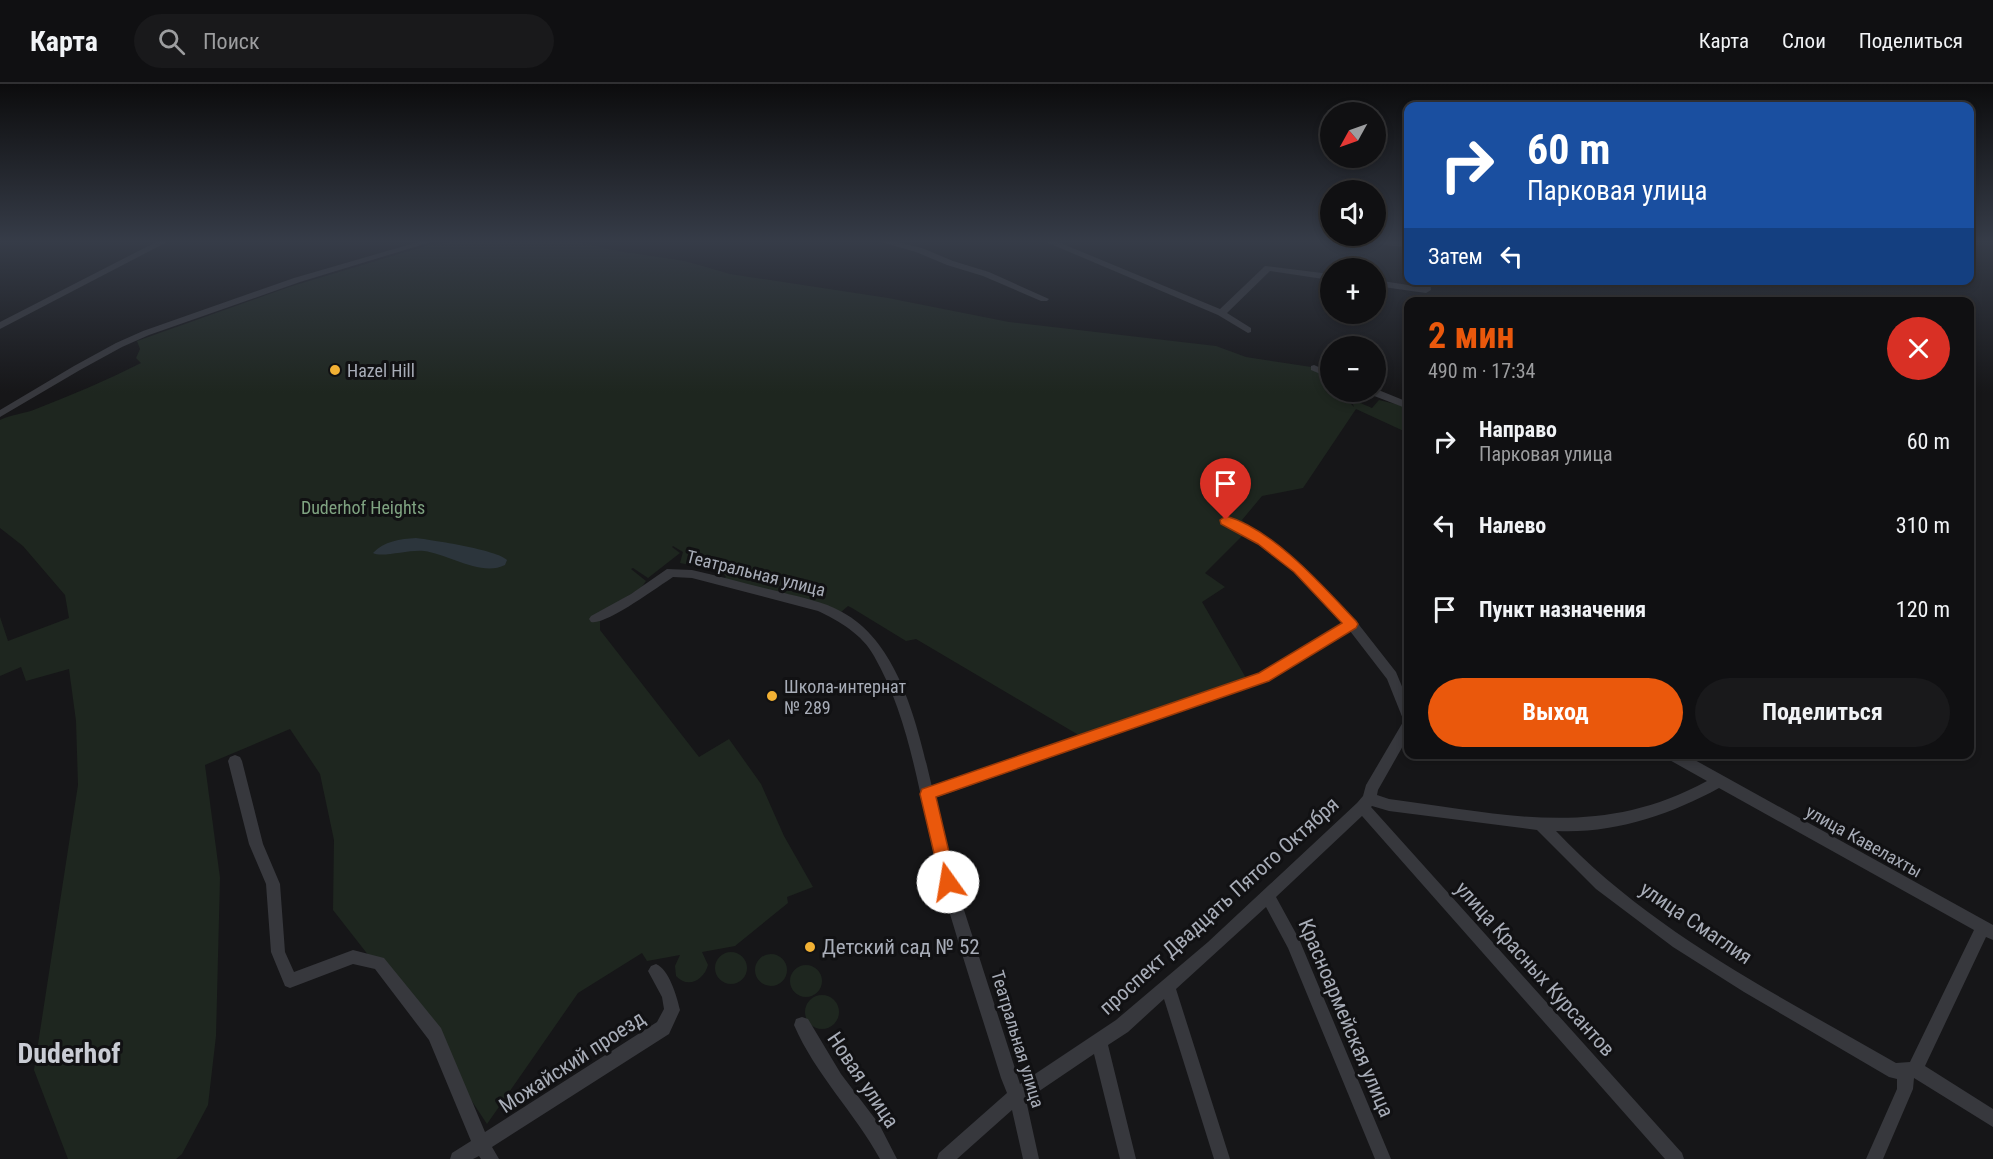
<!DOCTYPE html>
<html lang="ru">
<meta charset="utf-8">
<style>
:root{--surface:#101012;--page:#19191b;--text:#f1f3f6;--muted:#9c9d9f;--line:#303032;--accent:#ea580c}
body{margin:0;font-family:"Roboto Condensed",sans-serif;background:var(--page);color:var(--text);height:100vh;display:flex;flex-direction:column;font-size:22px;white-space:nowrap}
*{box-sizing:border-box;margin:0}
p{font-size:20px;color:var(--muted)}
.icon{flex:none;width:33px;height:33px;fill:none;stroke:currentColor;stroke-width:2;stroke-linecap:round;stroke-linejoin:round}
.map{position:relative;flex:1;overflow:hidden}
.side{position:absolute;left:1404px;top:213px;width:570px;height:462px;display:flex;flex-direction:column;background:var(--surface);border-radius:12px;box-shadow:0 3px 9px #0003,0 0 0 2px var(--line)}
.side>*{flex:none}
.top-card{position:absolute;left:1404px;top:18px;width:570px;height:183px;border-radius:12px;box-shadow:0 3px 9px #0003,0 0 0 2px var(--line);background:#1a4fa0;color:#fff;overflow:hidden}
.needle{width:39px;rotate:230deg}
.tools{position:absolute;left:1320px;top:18px;display:grid;gap:12px}
.tools a{display:grid;place-items:center;width:66px;height:66px;border-radius:50%;background:var(--surface);box-shadow:0 3px 9px #0003,0 0 0 2px var(--line);font-size:30px}
.pin{position:absolute;display:grid;place-items:center;width:51px;height:51px;color:#fff;margin:-62px -26px;border-radius:50% 50% 50% 0;rotate:-45deg;box-shadow:0 0 6px #0007}
.pin .icon{rotate:45deg}
.me{position:absolute;width:66px;margin:-33px;rotate:347deg;stroke-linejoin:round;filter:drop-shadow(0 0 4px #0008)}
.turn{display:flex;align-items:center;gap:21px;height:126px;padding:0 24px;font-size:27px}
.turn .icon{width:78px;height:78px;stroke-width:2.5}
.turn b{display:block;font-size:42px;line-height:51px}
.then{display:flex;align-items:center;height:57px;padding:0 24px;background:#0003;gap:12px;font-size:22px}
.round{display:grid;place-items:center;flex:none;width:63px;height:63px;border-radius:32px;background:var(--page)}
.headline{display:flex;align-items:center;justify-content:space-between;height:102px;padding:0 24px}
h1{font-size:36px;font-weight:700;line-height:45px;color:var(--accent)}
.action{display:flex;gap:12px;margin-top:auto;padding:12px 24px}
.action a{flex:1;height:69px;border-radius:36px;background:var(--accent);color:#fff;font-size:24px;font-weight:700;line-height:69px;text-align:center}
.action a+a{background:var(--page);color:var(--text)}
ul{padding:0;list-style:none}
li{display:flex;align-items:center;gap:18px;height:84px;padding:0 24px}
li div{flex:1}
li b{display:block;font-size:22px}
li em{font-style:normal}
header{display:flex;align-items:center;gap:36px;box-sizing:border-box;height:84px;padding:0 30px;background:var(--surface);border-bottom:2px solid var(--line)}
header strong{font-size:28px}
nav{display:flex;gap:33px;margin-inline-start:auto;font-size:21px}
.search{width:420px;height:54px;background:var(--page);display:flex;align-items:center;gap:15px;box-sizing:border-box;padding:0 21px;border-radius:33px;color:var(--muted);font-size:22px}
.map>svg:first-child{display:block}
.green{fill:#1e261f}
.water{fill:#2c353c}
.lines{fill:none;stroke-linecap:round;stroke-linejoin:round}
.minor{fill:#37383d;fill-rule:evenodd}
.route{fill:#ea580c;stroke:#983908;stroke-width:1.5}
.poi-dot{fill:#f2b134;stroke:#111113;stroke-width:2}
.labels{text-anchor:middle;dominant-baseline:central;stroke-width:6;stroke-linejoin:round;paint-order:stroke}
.poi-label{font-size:18px;fill:#a8adb8;stroke:#111113;text-anchor:start}
.park-label{font-size:18px;fill:#7fa381;stroke:#111113}
.street-label{font-size:18px;fill:#a8adb8;stroke:#111113}
.near-street-label{font-size:21px;fill:#a8adb8;stroke:#111113}
.near-poi-label{font-size:21px;fill:#a8adb8;stroke:#111113;text-anchor:start}
.near-district-label{font-size:28px;font-weight:bold;fill:#c9ccd4;stroke:#111113}
</style>
<header>
<strong>Карта</strong>
<div class="search"><svg class="icon" aria-label="search" viewBox="0 0 24 24"><circle cx="10" cy="10" r="6"/><path d="M15 15l6 6"/></svg>Поиск</div>
<nav><a>Карта</a><a>Слои</a><a>Поделиться</a></nav>
</header>
<div class="map">
<svg width="1993" height="1075" viewBox="0 0 1993 1075">
<rect width="100%" height="100%" fill="#161618"/>
<path class="green" d="M453,158H578L618,167L685,177L730,190L888,214L1009,238L1216,262L1246,273L1318,284L1330,297V308H1339L1354,323L1351,315L1372,324L1379,316L1408,323V349L1356,325L1303,404L1262,412L1242,436L1255,448L1242,452L1205,489L1225,503L1202,518L1246,594L1082,653L916,555L906,557L852,524L848,522L840,529L718,498L726,493L721,487L680,479L683,468L673,462L672,463L680,469L648,494L633,484L631,485L646,497L641,504L600,529V546L699,673L729,655L761,700L784,752L813,803L787,813L788,819L735,862L702,868L708,881C704,896 688,905 676,892L675,882L680,871L647,877L642,869L578,909L487,1040L412,927L333,826L334,756L320,690L290,645L205,681L220,794L216,952L208,1021L182,1070L176,1075H68L34,986L78,701L76,637L69,585L26,597L21,583L0,592V533L8,557L69,534L65,511L23,462L0,444V336C12,330 24,330 36,325C72,311 107,296 141,279L136,274L140,265L137,257L289,203L429,161Z
M715 884a16 16 0 1 1 32 0a16 16 0 1 1-32 0Z
M755 886a16 16 0 1 1 32 0a16 16 0 1 1-32 0Z
M790 897a16 16 0 1 1 32 0a16 16 0 1 1-32 0Z
M805 928a17 17 0 1 1 34 0a17 17 0 1 1-34 0Z"/>
<path class="water" d="M416,454C432,456 498,466 507,476L505,481C481,493 448,470 424,467C410,465 382,474 373,469C384,457 400,455 416,454Z"/>
<g class="lines">
<path class="minor" d="M156,158H167L0,245V238Z
M418,158H431L300,198L149,251L122,263L80,286L0,333V326L74,282L116,259L143,247L294,194Z
M881,158H896L922,164L953,177L989,188L1049,215L1047,217H1041L983,192L947,181L916,168Z
M1046,158H1058L1220,225L1265,182L1330,190V196L1270,187L1227,229L1251,244V248L1248,249L1218,231Z
M1379,158H1408V163L1383,161Z
M1376,196L1421,203L1422,196H1430L1431,206L1426,209L1376,202Z
M1314,281L1330,288V294L1311,286V282Z
M1376,305L1408,318V325L1369,310L1368,308H1376Z
M1226,432L1266,454L1303,482L1356,537L1396,588L1408,617V636L1403,635L1387,595L1350,547L1268,597L935,714L955,798L1020,1000L1116,936L1208,858L1357,719L1363,712L1366,701L1403,638L1408,637V653L1378,706L1377,711L1389,715C1504,730 1599,756 1707,697L1666,674L1665,670H1684L1993,841V856L1986,853L1925,982L1993,1025V1043L1914,994L1913,1005L1883,1075H1866L1897,1005V995L1889,993L1744,908L1673,863L1596,805L1537,746L1389,727L1372,722L1371,723L1682,1069L1684,1075H1665L1362,732L1276,813L1299,855L1391,1075H1375L1288,864L1266,823L1176,905L1230,1075H1214L1164,915L1128,948L1108,961L1136,1075H1120L1094,970L1026,1016L1039,1075H1023L1012,1026L957,1075H937L939,1069L1007,1009L1001,994C981,929 959,864 941,798C920,723 913,640 874,572C863,551 838,536 818,527L692,494L673,493C659,502 605,542 591,538L589,535L591,532L631,510L667,485L692,486C722,493 751,501 781,508C802,514 823,517 842,528C900,559 918,644 932,703L1260,589L1344,539L1295,488L1258,460L1222,439L1220,436ZM1719,704L1974,846L1910,978L1896,979C1778,911 1651,848 1556,747C1613,750 1670,731 1719,704Z
M235,671L240,673L242,677L263,760L280,800L285,868L294,888L353,866L384,874L441,944L485,1048L657,938L664,925L662,913L648,887L651,882L656,880C669,885 677,913 680,926L669,950L492,1063L499,1075H481L479,1072L473,1075H450L452,1069L471,1057L429,956L375,885L353,880L290,904L285,902L271,868L266,800L249,760L228,677L230,673Z
M802,933L808,935L841,990L879,1040L897,1075H880C855,1029 815,990 794,941L796,935Z"/>
</g>
<linearGradient id="sky" x2="0" y2="1"><stop stop-color="#0c0c0d"/><stop offset="0.51" stop-color="#363c48"/><stop offset="1" stop-color="#363c48" stop-opacity="0"/></linearGradient>
<rect width="1993" height="309" fill="url(#sky)"/>
<path class="route" d="M1226,432C1274,446 1322,501 1356,537L1358,540L1356,544L1269,597L936,713L956,798L953,803L948,806L942,803L920,710L922,705L1259,589L1342,539L1294,488L1258,460L1221,440L1220,436Z"/>
<g class="poi-dot">
<circle cx="335" cy="286" r="6"/>
<circle cx="772" cy="612" r="6"/>
<circle cx="810" cy="863" r="6"/>
</g>
<g class="labels">
<g class="poi-label">
<text x="347" y="286">Hazel Hill</text>
<text x="784" y="602">Школа-интернат<tspan x="784" dy="21">№ 289</tspan></text>
</g>
<g class="park-label">
<text x="363" y="423">Duderhof Heights</text>
</g>
<g class="street-label">
<text transform="translate(756 489) rotate(14)">Театральная улица</text>
<text transform="translate(1864 757) rotate(29)">улица Кавелахты</text>
<text transform="translate(1018 955) rotate(73)">Театральная улица</text>
</g>
<g class="near-street-label">
<text transform="translate(1219 822) rotate(-42)">проспект Двадцать Пятого Октября</text>
<text transform="translate(1696 839) rotate(34)">улица Смаглия</text>
<text transform="translate(1535 885) rotate(48)">улица Красных Курсантов</text>
<text transform="translate(1346 934) rotate(67)">Красноармейская улица</text>
<text transform="translate(572 978) rotate(-33)">Можайский проезд</text>
<text transform="translate(863 996) rotate(56)">Новая улица</text>
</g>
<g class="near-poi-label">
<text x="822" y="863">Детский сад № 52</text>
</g>
<g class="near-district-label">
<text x="69" y="969">Duderhof</text>
</g>
</g>
</svg>
<div class="tools">
<a><svg class="needle" viewBox="-14 -14 28 28"><path d="M0-13l5 13h-10z" fill="#e53935"/><path d="M0 13l5-13h-10z" fill="#9c9d9f"/></svg></a>
<a><svg class="icon" aria-label="sound" viewBox="0 0 24 24"><path d="M4 9h4l5-4v14l-5-4H4zM17 9q2 3 0 6"/></svg></a>
<a>+</a>
<a>−</a>
</div>
<div class="pin" style="left:1226px;top:436px;background:#d93025"><svg class="icon" aria-label="arrive" viewBox="0 0 24 24"><path d="M6 21V4h12l-3 4 3 4H6"/></svg></div>
<svg class="me" style="left:948px;top:798px" viewBox="-20 -20 40 40"><circle r="19" fill="#fff"/><path d="M0-13L10 11 0 6-10 11z" fill="#ea580c"/></svg>
<div class="top-card">
<div class="turn"><svg class="icon" aria-label="right" viewBox="0 0 24 24"><path d="M7 20v-9h11M14 6l5 5-5 5"/></svg><div><b>60 m</b>Парковая улица</div></div>
<div class="then">Затем<svg class="icon" aria-label="left" viewBox="0 0 24 24"><path d="M17 20v-9H6M10 6l-5 5 5 5"/></svg></div>
</div>
<section class="side">
<div class="headline"><div><h1>2 мин</h1><p>490 m · 17:34</p></div><a class="round" style="background:#d93025;color:#fff"><svg class="icon" aria-label="close" viewBox="0 0 24 24"><path d="M6 6l12 12M18 6L6 18"/></svg></a></div>
<ul>
<li><svg class="icon" aria-label="right" viewBox="0 0 24 24"><path d="M7 20v-9h11M14 6l5 5-5 5"/></svg><div><b>Направо</b><p>Парковая улица</p></div><em>60 m</em></li>
<li><svg class="icon" aria-label="left" viewBox="0 0 24 24"><path d="M17 20v-9H6M10 6l-5 5 5 5"/></svg><div><b>Налево</b></div><em>310 m</em></li>
<li><svg class="icon" aria-label="arrive" viewBox="0 0 24 24"><path d="M6 21V4h12l-3 4 3 4H6"/></svg><div><b>Пункт назначения</b></div><em>120 m</em></li>
</ul>
<div class="action"><a>Выход</a><a>Поделиться</a></div>
</section>
</div>
